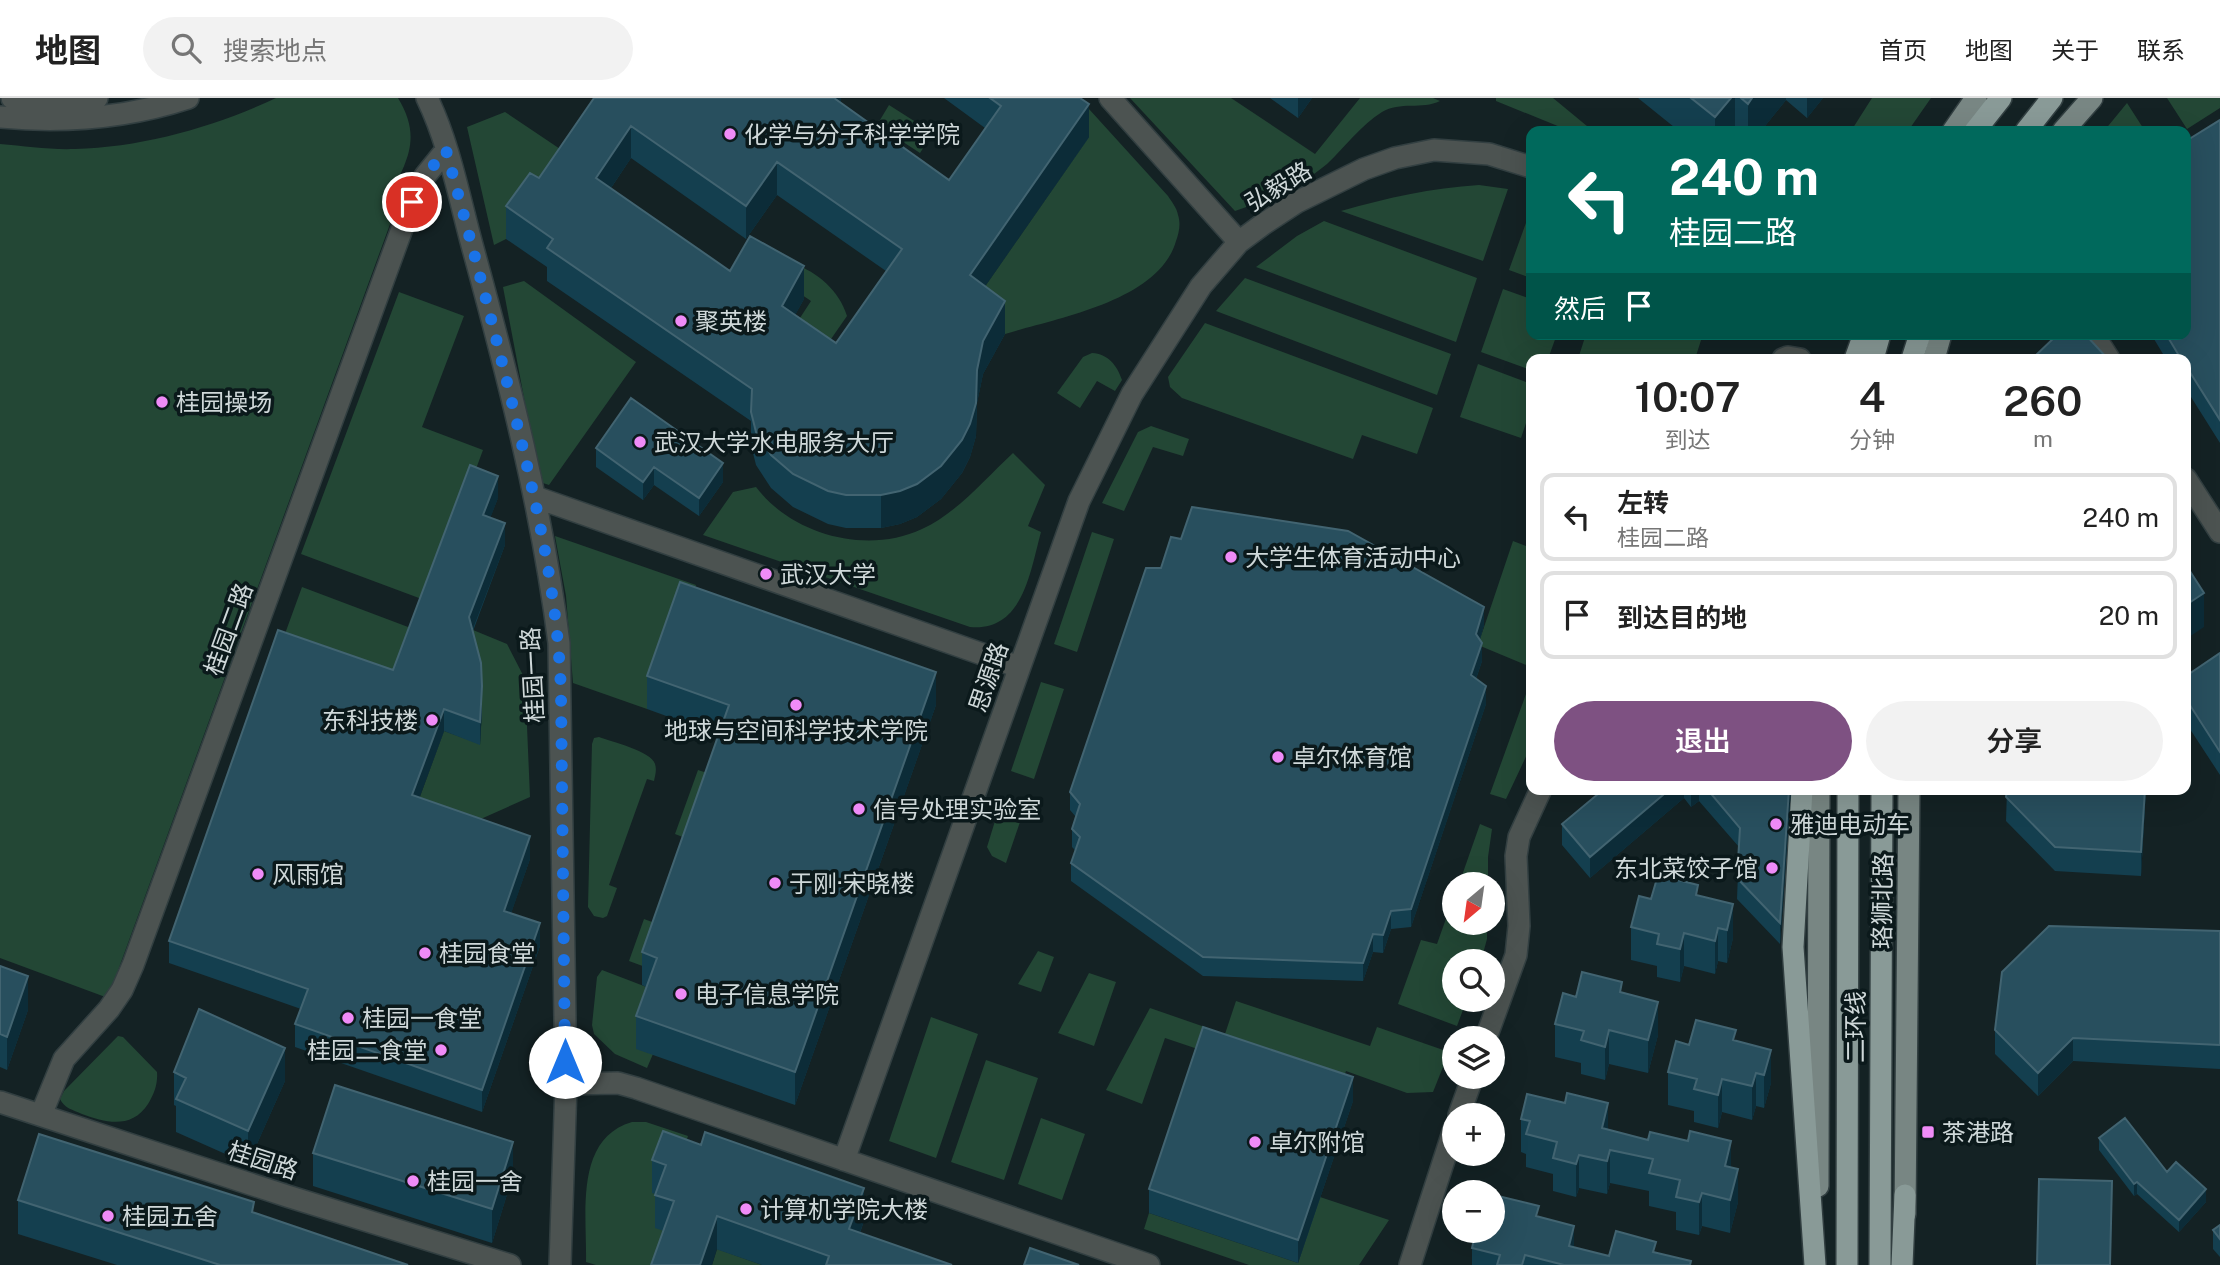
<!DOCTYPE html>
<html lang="zh">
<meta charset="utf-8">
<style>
:root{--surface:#fff;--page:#f2f2f2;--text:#222;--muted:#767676;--line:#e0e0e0;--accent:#7e5182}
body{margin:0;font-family:"Public Sans","Noto Sans SC",sans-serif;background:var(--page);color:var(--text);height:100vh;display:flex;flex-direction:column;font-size:26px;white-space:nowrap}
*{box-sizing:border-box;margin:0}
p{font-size:23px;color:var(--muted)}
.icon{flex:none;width:38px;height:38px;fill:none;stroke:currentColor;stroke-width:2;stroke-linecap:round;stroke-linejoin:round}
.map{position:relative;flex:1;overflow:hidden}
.sheet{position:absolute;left:1526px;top:256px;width:665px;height:441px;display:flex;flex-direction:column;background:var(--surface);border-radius:14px;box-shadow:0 7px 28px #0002}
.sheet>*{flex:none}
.banner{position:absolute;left:1526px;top:28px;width:665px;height:214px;border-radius:14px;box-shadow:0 7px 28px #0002;background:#00695c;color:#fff;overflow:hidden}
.needle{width:46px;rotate:209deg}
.controls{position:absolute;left:1442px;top:774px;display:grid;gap:14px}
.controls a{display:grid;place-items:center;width:63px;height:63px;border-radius:50%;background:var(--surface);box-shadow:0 7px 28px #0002;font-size:35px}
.pin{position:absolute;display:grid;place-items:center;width:60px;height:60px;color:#fff;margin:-30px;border:4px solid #fff;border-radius:50%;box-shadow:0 2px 7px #0007}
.me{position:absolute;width:77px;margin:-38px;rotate:0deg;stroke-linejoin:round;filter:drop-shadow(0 0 5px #0008)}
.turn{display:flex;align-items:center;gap:24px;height:147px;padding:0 28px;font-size:32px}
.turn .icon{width:91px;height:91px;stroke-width:2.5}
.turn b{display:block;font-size:49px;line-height:60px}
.then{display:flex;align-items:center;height:66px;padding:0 28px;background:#0003;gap:14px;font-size:26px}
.eta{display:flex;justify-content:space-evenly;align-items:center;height:119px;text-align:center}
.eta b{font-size:42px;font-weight:600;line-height:49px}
.button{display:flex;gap:14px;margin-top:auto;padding:14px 28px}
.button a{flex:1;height:80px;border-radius:42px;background:var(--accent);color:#fff;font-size:28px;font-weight:600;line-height:80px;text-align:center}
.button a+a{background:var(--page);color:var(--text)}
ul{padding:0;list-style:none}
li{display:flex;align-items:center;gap:21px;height:88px;margin:0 14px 10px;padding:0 14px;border:4px solid var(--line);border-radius:14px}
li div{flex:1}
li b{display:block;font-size:26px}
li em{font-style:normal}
header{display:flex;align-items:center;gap:42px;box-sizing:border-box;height:98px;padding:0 35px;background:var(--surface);border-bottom:2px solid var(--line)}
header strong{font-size:33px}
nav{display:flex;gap:38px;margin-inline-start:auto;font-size:24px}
.search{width:490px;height:63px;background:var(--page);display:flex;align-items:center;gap:18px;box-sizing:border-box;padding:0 24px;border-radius:38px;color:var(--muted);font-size:26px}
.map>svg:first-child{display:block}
.green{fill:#234735}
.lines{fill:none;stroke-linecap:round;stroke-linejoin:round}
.street-casing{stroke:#323f41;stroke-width:24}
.primary-casing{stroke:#323f41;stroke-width:24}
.highway-casing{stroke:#323f41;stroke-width:24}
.street{stroke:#4c5351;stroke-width:21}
.primary{stroke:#788683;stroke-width:21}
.highway{stroke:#899a97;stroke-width:21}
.wall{fill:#143f4f;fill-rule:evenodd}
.shaded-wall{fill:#0c2c38}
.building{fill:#284f5e;stroke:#426471;stroke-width:2;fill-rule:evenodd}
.route{stroke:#1a73e8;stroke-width:12;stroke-dasharray:0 21.6}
.poi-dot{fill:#ef8bf7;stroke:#0b191b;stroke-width:2.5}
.labels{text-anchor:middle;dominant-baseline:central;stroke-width:7;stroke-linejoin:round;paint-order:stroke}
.poi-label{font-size:24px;fill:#cfd8d9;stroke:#0b191b;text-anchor:start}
.street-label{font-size:24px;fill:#cfd8d9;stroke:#0b191b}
</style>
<header>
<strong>地图</strong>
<div class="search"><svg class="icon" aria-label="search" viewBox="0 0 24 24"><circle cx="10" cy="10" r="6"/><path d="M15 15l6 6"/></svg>搜索地点</div>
<nav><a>首页</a><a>地图</a><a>关于</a><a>联系</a></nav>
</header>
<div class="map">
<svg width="2220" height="1167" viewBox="0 0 2220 1167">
<rect width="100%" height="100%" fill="#142224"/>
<path class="green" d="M276,0H398C423,41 406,64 388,102L397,107L108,900L0,860V46C25,48 50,52 75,51C143,49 214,29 276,0Z
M1079,0L1168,98C1171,103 1177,110 1178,117C1181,126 1179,135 1176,143C1159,203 1057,220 1005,236L970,210L1089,39Z
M1130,0H1231L1315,56L1360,0H1433L1440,3C1422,12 1400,3 1382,14C1361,27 1345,49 1327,66C1301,88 1267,102 1235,113Z
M1496,0H1553L1593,33H1570L1496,3Z
M1872,0H1931L1908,33H1851Z
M2167,0H2220V10L2187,31Z
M2127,5L2145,33H2104Z
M889,7L933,35L920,55L877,27Z
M505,14L575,61L530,108L506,141L494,147L467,29Z
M1479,87L1508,91L1483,163L1341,113C1386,100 1432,90 1479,87Z
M1531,111V180L1509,172Z
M1324,123L1477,180L1456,244L1256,169L1297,138Z
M793,165C818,175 839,192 847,218L815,264L785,243L811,203L759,168Z
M1245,180L1451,256L1437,297L1216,213Z
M524,183L636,264L549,387L540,384L503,189Z
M1503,191L1531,201V236H1557L1548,261H1531V272L1481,254Z
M399,194L464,218L422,329L483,352L427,503L301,456Z
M1205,225L1433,310L1417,356L1362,337L1353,361L1182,300L1170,289L1168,279Z
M1586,236H1703L1695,261H1578Z
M1092,255C1108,256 1117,267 1122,282L1115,293L1097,283L1080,310L1057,295L1083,259Z
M1478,266L1531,286V310L1521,340L1460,319Z
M1151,328L1189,341L1183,358L1153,349L1124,413L1102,405L1138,334Z
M1013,355L1045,387L1028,428L1041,434C1030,474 1023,534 970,529L703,437L733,394L756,389C792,437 867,457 922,431C957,415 985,381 1013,355Z
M1092,434L1114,441L1077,554L1054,546Z
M555,438L696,487L693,498L680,518L647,611L573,585L566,498Z
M1513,443L1531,450V569L1478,547Z
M302,489L416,532L392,597L278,555Z
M473,532L507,546L525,581L530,699L474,724L418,704L444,633L480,646C481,628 483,609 481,591C479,572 466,551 473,532Z
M1041,584L1064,591L1034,681L1011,673Z
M1526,596L1531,598V648L1506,701L1490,696Z
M599,639C612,644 651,653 655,666C657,672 655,678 654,683L647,681L609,787L617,790L607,818L603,820L594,818L588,809L592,646L594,640Z
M698,672L716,678L693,743L675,736Z
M999,710L1022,718L1006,765L992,758L987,749Z
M1480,726L1492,731L1488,759V786H1459Z
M1454,798V824H1487V841L1481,863H1454V901H1467L1457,928L1398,906L1421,842L1437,846Z
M644,821L663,828L648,870L629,863Z
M1038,853L1054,859L1041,894L1018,886Z
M602,872L657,893L653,956L647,970L615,956L594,936L592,927L597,879Z
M1089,875L1116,884L1094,948L1058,935Z
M1236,903L1370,948L1377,929L1449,954L1433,994L1407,995L1346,973L1337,998L1165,940L1142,1006L1106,992L1150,910L1225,936Z
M931,919L978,936L936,1060L889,1043Z
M118,938L123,939L157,974C158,986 154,996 148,1006C132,1031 106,1025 82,1016C73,1012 64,1010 60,1001L64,993Z
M986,962L1038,980L1004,1082L951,1064Z
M1041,1020L1085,1036L1062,1102L1018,1086Z
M632,1024H646L688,1038L677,1072L653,1095L666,1100L685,1140L676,1167H596L586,1164C587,1116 574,1041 632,1024Z
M1320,1099L1389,1122L1359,1167H1249L1144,1131L1149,1115L1298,1165Z
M717,1151L762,1167H712Z"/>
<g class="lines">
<defs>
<path id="street" d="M12,0L73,2L97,0
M427,0C449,45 459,99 472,147C508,278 542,411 559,545L566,986L560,1167
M1110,0L1239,144
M0,19C63,25 127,20 188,0
M2093,236L2109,261
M1783,261L1788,259L1800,261
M2186,381L2220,434
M535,399L1019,569
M1486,940L1516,857L1519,828L1516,758L1519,739L1541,691
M566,986L618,985L636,990L1149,1167
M0,1004L287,1098L510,1167
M41,1017L64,961L109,911L122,892L133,867L407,117L425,78L446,52
M1459,1017L1473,978
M844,1062L1079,403L1132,296L1201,188L1239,144L1262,127L1297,104L1364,71L1395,60L1434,52L1489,56L1531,69
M1410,1167L1454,1031"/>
<path id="primary" d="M1953,33L1976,0
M2063,33L2092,0
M1934,261L1941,236
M1818,1088L1819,691
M1905,1116L1909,691"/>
<path id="highway" d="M1975,33L2001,0
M2026,33L2052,0
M1855,261L1864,236
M1873,261L1880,236
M1912,261L1920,236
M1802,691L1793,849L1815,1167
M1847,1167L1848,691
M1880,1167L1882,691
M1902,1167L1905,1097"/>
</defs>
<use href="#street" class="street-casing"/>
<use href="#primary" class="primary-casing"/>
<use href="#highway" class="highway-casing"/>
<use href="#street" class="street"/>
<use href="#primary" class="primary"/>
<use href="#highway" class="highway"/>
</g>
<path class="wall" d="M594,0H841V5L949,82L985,30L944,0H1080L1089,39L985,188L1005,236L983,276L977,305L976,338L970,359L962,375L941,401L917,419L900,426L881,430H846L828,426L793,409L771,390L756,367L751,347V323L547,183V169L506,141V108L539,80ZM631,60L746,141L777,97L886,173L836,245L795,217L804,201L730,173L611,90Z
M1270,0H1312L1298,20Z
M1638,0H1823L1807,20L1786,2L1761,33H1679Z
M2220,22V345L2186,291V261H2166L2151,236H2186Z
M596,350L723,384L699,418L654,387L643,402L596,369Z
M498,400L490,420L505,447L473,533L482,610L480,647L444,633L419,700L530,761L511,815L540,848L482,1014L295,949V926L301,911L169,865V843L393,572Z
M1484,527L1480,541L1482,563L1476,581L1486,606L1411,829L1391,831L1383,855L1373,854L1363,883L1203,878L1071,783V765L1075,752L1072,749V731L1076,719L1070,712V694Z
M2220,555V677L2186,625V578Z
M647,578L936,607L795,1007L636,951V918L646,889L642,887V854L719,637L647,611Z
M1604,691H1791L1780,846L1737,801L1739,749L1699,703L1691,709L1684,700L1590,780L1562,747V726Z
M2007,691H2146L2141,778L2055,773L2006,723Z
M1698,798L1733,840L1727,865L1718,863L1715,876L1684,868L1680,884L1657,879V868L1631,862V829L1651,801Z
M2220,833V971L2073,963L2038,998L1995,956V932Z
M0,868L28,912L7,972L0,969Z
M1622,895L1658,937L1648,975L1609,966L1605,982L1581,976V965L1555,959V926L1576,899Z
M1736,943L1771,985L1764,1010L1756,1008L1752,1022L1722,1014L1718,1030L1694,1024V1013L1668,1007V974L1689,947Z
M174,974L285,983L248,1066L176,1034V1008L174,1007Z
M1353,1003L1298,1165L1149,1115V1091Z
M1521,1021L1608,1031L1731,1069L1738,1104L1730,1135L1702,1128L1699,1137L1676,1132V1114L1649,1108V1093L1610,1085L1607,1096L1579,1090L1576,1099L1553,1093V1076L1526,1069V1056L1521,1054Z
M2099,1040L2167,1074L2206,1104L2179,1134L2137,1096L2134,1098L2099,1052Z
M313,1055L513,1077L492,1145L313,1088Z
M652,1062L864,1123L860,1135L952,1167H762L655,1130V1096L652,1095Z
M18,1102L254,1115L408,1167H117L18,1136Z
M1539,1119L1574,1149L1609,1158L1656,1154L1691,1167H1472V1150Z
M2220,1127V1159L2213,1151V1132Z"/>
<path class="shaded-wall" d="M826,0H841V5Z
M1298,0H1312L1298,20Z
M1731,0H1735V33H1715V19Z
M1752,0H1786V2L1761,33H1748V6Z
M1807,0H1823L1807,20Z
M1089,6V39L970,210V177Z
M631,28V60L596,112V80Z
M777,64V97L746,141V108Z
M804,168V201L782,241V208Z
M1005,203V236L983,276L977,305L976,338L970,359L962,375L941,401L917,419L900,426L881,430V397L977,272L983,243Z
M723,365V384L699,418V400Z
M654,369V387L643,402V384Z
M498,378V400L483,439V417Z
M505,425V447L469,541V519Z
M2204,495V529L2186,541V507Z
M1484,509V527L1476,554V536Z
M1482,545V563L1471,595V577Z
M936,574V607L795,1007V974Z
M482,588V610L480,647V624Z
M1486,588V606L1411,829V811Z
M444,611V633L412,720V697Z
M1670,691H1684V700L1590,780V759Z
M1691,691H1699V703L1691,709Z
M1789,691H1791L1780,846V825Z
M2145,691H2146L2141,778V754Z
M530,738V761L504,836V813Z
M1733,806V840L1727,865V832Z
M1391,813V831L1383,855V837Z
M540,825V848L482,1014V992Z
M1718,830V863L1715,876V843Z
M1684,835V868L1680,884V851Z
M1373,836V854L1363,883V865Z
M28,878V912L7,972V939Z
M1658,904V937L1648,975V942Z
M1609,932V966L1605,982V949Z
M2073,940V963L2038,998V975Z
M285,950V983L248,1066V1033Z
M1771,952V985L1764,1010V977Z
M1756,975V1008L1752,1022V988Z
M1353,979V1003L1298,1165V1142Z
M1722,981V1014L1718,1030V997Z
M1608,1005V1038L1602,1063V1030Z
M1731,1043V1076L1725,1068Z
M513,1044V1077L492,1145V1111Z
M1610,1052V1085L1607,1096V1063Z
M1579,1057V1090L1576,1099V1066Z
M1738,1071V1104L1730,1135V1102Z
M2112,1083V1116L2110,1167Z
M2137,1084V1096L2134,1098V1086Z
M864,1090V1123L849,1164V1131Z
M2206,1091V1104L2179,1134V1122Z
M1702,1095V1128L1699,1137V1104Z
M717,1118V1151L712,1167H700Z
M1574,1128V1161L1569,1148Z"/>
<path class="building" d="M594,0H834L949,82L1001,8L990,0H1080L1089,6L970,177L1005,203L983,243L977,272L976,305L970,326L962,342L941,368L917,386L900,393L881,397H846L828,393L793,376L771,357L756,334L751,314L752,291L547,150L553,141L506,108L530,75L539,80ZM631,28L746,108L777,64L902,151L836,245L782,208L804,168L750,138L730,173L596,80Z
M1691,0H1731L1715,19Z
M1741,0H1752L1748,6Z
M2220,22V322L2186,268V261H2181L2166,236H2186V43Z
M2058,236H2085L2108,261H2032Z
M631,300L723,365L699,400L654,369L643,384L596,350Z
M470,367L498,378L483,417L505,425L469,519L481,565L482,588L480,624L444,611L412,697L530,738L504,813L540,825L482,992L295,926L308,891L169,843L278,532L393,572Z
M1192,409L1348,433L1484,509L1476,536L1482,545L1471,577L1486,588L1411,811L1391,813L1383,837L1373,836L1363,865L1203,859L1071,765L1080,739L1072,731L1080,706L1070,694L1146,470H1161L1171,439L1181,441Z
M2186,467L2204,495L2186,507Z
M680,484L936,574L795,974L636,918L657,860L642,854L729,607L647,578Z
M2220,555V654L2186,601V578Z
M1604,691H1670L1590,759L1562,726Z
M1707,691H1789L1780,825L1737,780L1740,730Z
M2007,691H2145L2141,754L2055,749L2006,699Z
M1658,777L1698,787L1696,797L1733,806L1727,832L1718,830L1715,843L1684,835L1680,851L1657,846L1659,836L1631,829L1639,798L1651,801Z
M2049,828L2220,833V947L2073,940L2038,975L1995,932L2002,874Z
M0,868L28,878L7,939L0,936Z
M1582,874L1622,884L1620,894L1658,904L1648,942L1609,932L1605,949L1581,942L1584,933L1555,926L1563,895L1576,899Z
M199,911L285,950L248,1033L176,1001L186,980L174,974Z
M1696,922L1736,932L1733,942L1771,952L1764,977L1756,975L1752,988L1722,981L1718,997L1694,991L1697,981L1668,974L1676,943L1689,947Z
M1203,929L1353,979L1298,1142L1149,1091Z
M335,987L513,1044L492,1111L313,1055Z
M1567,995L1608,1005L1602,1030L1648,1042L1650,1034L1688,1043L1690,1033L1731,1043L1725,1068L1738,1071L1730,1102L1702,1095L1699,1104L1676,1099L1680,1082L1649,1075L1653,1061L1610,1052L1607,1063L1579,1057L1576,1066L1553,1060L1557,1044L1526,1036L1530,1023L1521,1021L1527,996L1565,1005Z
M2125,1020L2167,1074L2176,1064L2206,1091L2179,1122L2137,1084L2134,1086L2099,1040Z
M663,1033L701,1047L705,1034L864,1090L849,1131L952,1167H826L829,1158L717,1118L700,1167H651L674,1103L655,1097L666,1067L652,1062Z
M39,1036L254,1104L252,1114L408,1167H220L18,1102Z
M2039,1081L2112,1083L2110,1167H2037Z
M1498,1098L1539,1108L1536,1118L1574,1128L1569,1148L1609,1158L1616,1133L1656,1144L1653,1154L1691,1163L1690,1167H1564L1525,1157L1522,1167H1497L1500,1157L1472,1150L1476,1132H1493V1121Z
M2220,1127V1141L2213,1132Z
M1030,1150L1079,1167H1024Z"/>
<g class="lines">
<path class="route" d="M412,104L425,78L446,52C470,139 493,226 514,313C537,408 558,498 561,595L565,964"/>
</g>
<g class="poi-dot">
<circle cx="730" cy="36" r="7"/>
<circle cx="681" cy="223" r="7"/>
<circle cx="162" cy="304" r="7"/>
<circle cx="640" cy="344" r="7"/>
<circle cx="1231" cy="459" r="7"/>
<circle cx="766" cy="476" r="7"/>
<circle cx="796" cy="607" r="7"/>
<circle cx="432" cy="622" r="7"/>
<circle cx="1278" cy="659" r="7"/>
<circle cx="859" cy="711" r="7"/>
<circle cx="1776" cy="726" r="7"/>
<circle cx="1772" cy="770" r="7"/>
<circle cx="258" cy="776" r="7"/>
<circle cx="775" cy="785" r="7"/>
<circle cx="425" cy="855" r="7"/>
<circle cx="681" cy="896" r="7"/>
<circle cx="348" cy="920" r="7"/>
<circle cx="441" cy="952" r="7"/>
<rect x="1921" y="1027" width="14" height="14" rx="3.5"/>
<circle cx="1255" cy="1044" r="7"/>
<circle cx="413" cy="1083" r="7"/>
<circle cx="746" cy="1111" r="7"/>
<circle cx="108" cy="1118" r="7"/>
</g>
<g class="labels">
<g class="poi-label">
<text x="744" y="36">化学与分子科学学院</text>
<text x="695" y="223">聚英楼</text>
<text x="176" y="304">桂园操场</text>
<text x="654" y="344">武汉大学水电服务大厅</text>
<text x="1245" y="459">大学生体育活动中心</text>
<text x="780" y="476">武汉大学</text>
<text x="418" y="622" text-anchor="end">东科技楼</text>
<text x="796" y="632" text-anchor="middle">地球与空间科学技术学院</text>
<text x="1292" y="659">卓尔体育馆</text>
<text x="873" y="711">信号处理实验室</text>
<text x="1790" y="726">雅迪电动车</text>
<text x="1758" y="770" text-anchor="end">东北菜饺子馆</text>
<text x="272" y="776">风雨馆</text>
<text x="789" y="785">于刚·宋晓楼</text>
<text x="439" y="855">桂园食堂</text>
<text x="695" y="896">电子信息学院</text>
<text x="362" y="920">桂园一食堂</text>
<text x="427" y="952" text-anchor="end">桂园二食堂</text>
<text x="1942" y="1034">茶港路</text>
<text x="1269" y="1044">卓尔附馆</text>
<text x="427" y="1083">桂园一舍</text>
<text x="760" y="1111">计算机学院大楼</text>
<text x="122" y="1118">桂园五舍</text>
</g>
<g class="street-label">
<text transform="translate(1278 88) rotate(-31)">弘毅路</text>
<text transform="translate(228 531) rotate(-70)">桂园二路</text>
<text transform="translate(532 577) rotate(-93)">桂园一路</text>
<text transform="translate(988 579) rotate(-71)">思源路</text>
<text transform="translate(1882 803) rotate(-89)">珞狮北路</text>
<text transform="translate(1855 929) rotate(-90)">二环线</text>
<text transform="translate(263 1062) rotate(18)">桂园路</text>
</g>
</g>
</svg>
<div class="controls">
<a><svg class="needle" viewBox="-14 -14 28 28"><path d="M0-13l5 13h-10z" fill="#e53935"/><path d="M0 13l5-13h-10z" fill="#767676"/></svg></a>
<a><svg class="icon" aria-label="search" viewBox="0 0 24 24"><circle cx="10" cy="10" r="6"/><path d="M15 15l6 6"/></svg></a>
<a><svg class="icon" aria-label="layers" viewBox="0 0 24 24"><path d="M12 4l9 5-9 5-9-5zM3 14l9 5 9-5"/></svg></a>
<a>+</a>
<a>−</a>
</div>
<div class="pin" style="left:412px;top:104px;background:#d93025"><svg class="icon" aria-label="arrive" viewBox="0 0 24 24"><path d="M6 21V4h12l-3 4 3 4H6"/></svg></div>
<svg class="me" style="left:565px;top:964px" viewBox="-20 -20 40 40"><circle r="19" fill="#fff"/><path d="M0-13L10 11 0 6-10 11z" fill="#1a73e8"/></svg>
<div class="banner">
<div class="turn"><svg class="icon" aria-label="left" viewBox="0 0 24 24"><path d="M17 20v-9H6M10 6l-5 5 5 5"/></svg><div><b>240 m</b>桂园二路</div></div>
<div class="then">然后<svg class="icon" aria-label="arrive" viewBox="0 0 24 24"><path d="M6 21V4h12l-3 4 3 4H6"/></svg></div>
</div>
<section class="sheet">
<div class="eta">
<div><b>10:07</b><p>到达</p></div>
<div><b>4</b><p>分钟</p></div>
<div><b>260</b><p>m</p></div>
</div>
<ul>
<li><svg class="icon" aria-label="left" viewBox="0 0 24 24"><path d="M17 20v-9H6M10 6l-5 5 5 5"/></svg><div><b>左转</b><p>桂园二路</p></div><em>240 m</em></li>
<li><svg class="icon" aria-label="arrive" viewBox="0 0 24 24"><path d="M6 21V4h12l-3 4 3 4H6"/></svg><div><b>到达目的地</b></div><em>20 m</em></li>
</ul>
<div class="button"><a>退出</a><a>分享</a></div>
</section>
</div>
